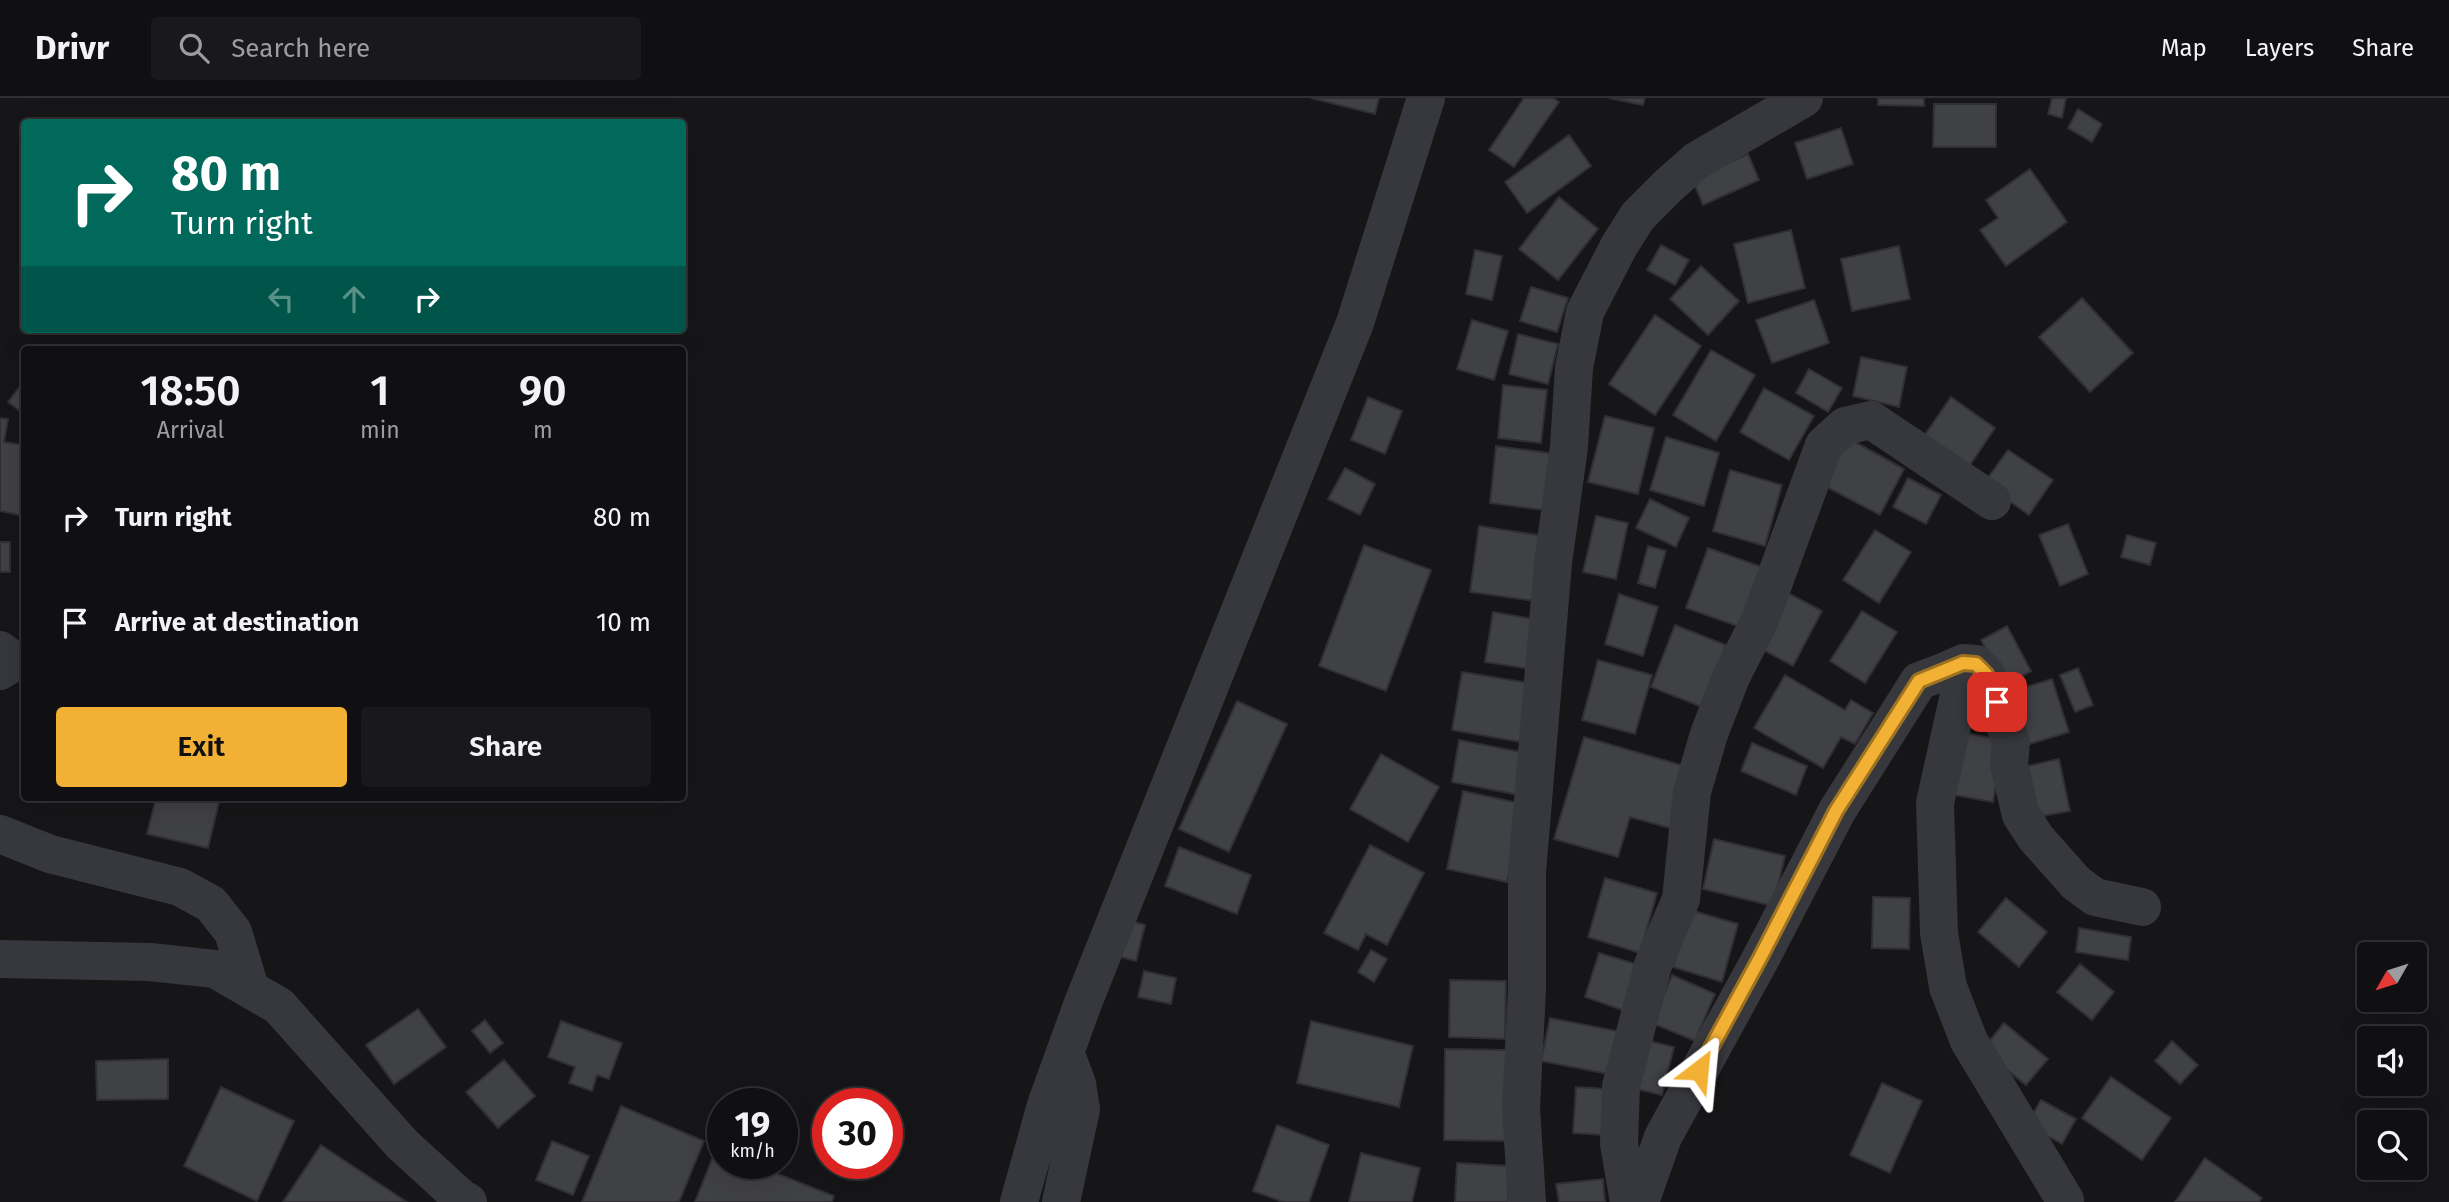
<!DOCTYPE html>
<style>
:root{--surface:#101012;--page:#19191b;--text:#f1f3f6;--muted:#9c9d9f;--line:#303032;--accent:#f2b134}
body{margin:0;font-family:"Fira Sans",sans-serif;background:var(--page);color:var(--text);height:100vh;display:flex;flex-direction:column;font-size:26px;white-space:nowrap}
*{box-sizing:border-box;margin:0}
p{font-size:23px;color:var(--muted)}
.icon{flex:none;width:38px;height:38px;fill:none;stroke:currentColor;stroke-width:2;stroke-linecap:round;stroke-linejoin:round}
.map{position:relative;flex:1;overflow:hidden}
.details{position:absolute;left:21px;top:248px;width:665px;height:455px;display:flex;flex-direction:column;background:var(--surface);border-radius:7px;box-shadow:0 7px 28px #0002,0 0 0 2px var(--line)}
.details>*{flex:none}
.banner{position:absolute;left:21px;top:21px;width:665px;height:214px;border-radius:7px;box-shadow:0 7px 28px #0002,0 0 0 2px var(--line);background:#00695c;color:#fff;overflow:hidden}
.needle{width:46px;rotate:231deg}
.controls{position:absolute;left:2357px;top:844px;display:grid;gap:14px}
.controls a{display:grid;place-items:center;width:70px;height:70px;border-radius:7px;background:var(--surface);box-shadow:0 7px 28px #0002,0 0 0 2px var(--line);font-size:35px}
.speed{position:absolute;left:707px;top:990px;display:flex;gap:14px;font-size:35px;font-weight:700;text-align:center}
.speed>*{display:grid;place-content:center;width:91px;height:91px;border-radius:50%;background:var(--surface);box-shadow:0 7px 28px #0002,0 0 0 2px var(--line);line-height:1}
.speed small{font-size:18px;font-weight:400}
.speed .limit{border:10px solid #d22;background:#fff;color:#111}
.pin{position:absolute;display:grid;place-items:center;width:60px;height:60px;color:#fff;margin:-30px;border-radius:14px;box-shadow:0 4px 10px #0006}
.me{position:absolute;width:77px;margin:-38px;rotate:29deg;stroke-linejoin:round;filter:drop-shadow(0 0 5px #0008)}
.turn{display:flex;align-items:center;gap:24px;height:147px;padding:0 35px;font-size:32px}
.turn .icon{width:91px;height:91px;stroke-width:2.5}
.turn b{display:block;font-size:49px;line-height:60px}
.lanes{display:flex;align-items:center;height:66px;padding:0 35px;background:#0003;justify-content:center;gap:35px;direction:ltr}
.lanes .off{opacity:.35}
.eta{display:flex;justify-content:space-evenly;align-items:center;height:119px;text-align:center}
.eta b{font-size:42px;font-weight:600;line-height:49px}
.button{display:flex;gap:14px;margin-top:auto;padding:14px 35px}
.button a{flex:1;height:80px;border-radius:7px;background:var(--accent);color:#111;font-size:28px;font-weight:600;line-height:80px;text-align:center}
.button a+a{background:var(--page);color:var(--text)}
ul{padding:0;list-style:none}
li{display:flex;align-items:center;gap:21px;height:105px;padding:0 35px}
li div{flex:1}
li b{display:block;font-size:26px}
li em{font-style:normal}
header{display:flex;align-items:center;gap:42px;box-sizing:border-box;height:98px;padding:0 35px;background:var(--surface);border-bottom:2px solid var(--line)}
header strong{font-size:33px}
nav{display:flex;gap:38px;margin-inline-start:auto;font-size:24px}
.search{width:490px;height:63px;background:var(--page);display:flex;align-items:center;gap:18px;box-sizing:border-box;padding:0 24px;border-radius:7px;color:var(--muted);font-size:26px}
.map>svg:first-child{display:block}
.building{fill:#404145;stroke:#303034;stroke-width:2}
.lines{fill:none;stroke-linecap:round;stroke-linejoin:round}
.minor{stroke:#37383d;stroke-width:38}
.route-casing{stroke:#9d7322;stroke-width:18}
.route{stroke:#f2b134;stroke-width:12}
</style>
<header>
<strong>Drivr</strong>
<div class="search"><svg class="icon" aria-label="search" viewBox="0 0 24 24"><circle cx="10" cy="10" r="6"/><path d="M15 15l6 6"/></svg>Search here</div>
<nav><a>Map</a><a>Layers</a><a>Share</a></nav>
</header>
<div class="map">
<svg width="2449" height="1104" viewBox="0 0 2449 1104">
<rect width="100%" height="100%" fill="#161618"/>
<path class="building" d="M1311,0H1379L1375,16Z
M1524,0H1553L1559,4L1514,69L1489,52Z
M1609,0H1645L1643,7Z
M1878,0H1924V8L1878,7Z
M2052,0H2066L2062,20L2048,16Z
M1934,6H1996V49H1933Z
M2078,11L2102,26L2092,44L2068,30Z
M1841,30L1853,66L1807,81L1795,45Z
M1569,37L1591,68L1527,115L1505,84Z
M1748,56L1759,82L1703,107L1692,81Z
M2030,71L2067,124L2006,168L1980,132L1998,120L1986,102Z
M1559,99L1598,131L1558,182L1519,151Z
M1791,132L1805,190L1748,205L1734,146Z
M1661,147L1689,162L1675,187L1647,172Z
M1899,148L1910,201L1852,213L1841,161Z
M1475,152L1502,158L1492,202L1466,196Z
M1701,168L1739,203L1708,237L1670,201Z
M1531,189L1568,200L1557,234L1520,223Z
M2082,200L2133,255L2090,294L2039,239Z
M1814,202L1829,245L1772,265L1756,222Z
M1655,217L1701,248L1655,317L1609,286Z
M1472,222L1508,233L1494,282L1457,271Z
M1518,236L1558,246L1548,286L1509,276Z
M1711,252L1755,277L1716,343L1673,317Z
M1861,259L1907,269L1899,309L1853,298Z
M1809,271L1842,290L1828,314L1796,295Z
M24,283V316L8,304Z
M1503,287L1547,292L1541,345L1498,340Z
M1764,290L1814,318L1789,362L1740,334Z
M1368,299L1402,313L1385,356L1351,342Z
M1951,299L1995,330L1968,370L1924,338Z
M1605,318L1654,330L1638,396L1588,384Z
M0,320L8,321L4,344L24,347V418L0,413Z
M1666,339L1719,355L1704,408L1650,392Z
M1846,339L1904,371L1880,417L1821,386Z
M1496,348L1550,355L1543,412L1490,405Z
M2008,352L2053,382L2029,417L1984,385Z
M1345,370L1375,386L1360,417L1328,401Z
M1730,372L1782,387L1765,448L1713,433Z
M1908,380L1941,397L1926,426L1893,409Z
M1650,401L1689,420L1676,449L1636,430Z
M1596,418L1628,425L1616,481L1583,474Z
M2068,426L2088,476L2060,488L2039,437Z
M1479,428L1551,439L1542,504L1470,494Z
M1875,432L1911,454L1879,505L1843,482Z
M2127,437L2156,445L2150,467L2121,459Z
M0,444H10V474H0Z
M1364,447L1431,472L1386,593L1319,568Z
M1648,448L1666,453L1655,490L1638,485Z
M1708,450L1765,470L1743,530L1686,510Z
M1786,494L1822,513L1793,568L1756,548Z
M1619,496L1658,509L1643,558L1605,546Z
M1862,513L1897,534L1865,585L1830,563Z
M1493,514L1539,522L1531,571L1485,564Z
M1675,527L1726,547L1702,609L1651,589Z
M2007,528L2031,573L2005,587L1981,542Z
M1598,562L1652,577L1635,636L1582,622Z
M2078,570L2093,607L2075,614L2060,577Z
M1462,574L1535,586L1526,645L1452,632Z
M1785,577L1845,612L1851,602L1873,615L1855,646L1841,639L1823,670L1754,630Z
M2052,581L2069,634L2026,647L2009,594Z
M1237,603L1287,626L1229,754L1179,731Z
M1965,635L2004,642L1993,704L1954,697Z
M1584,639L1688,669L1670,730L1630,719L1618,759L1554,741Z
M1459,642L1526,655L1519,697L1452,684Z
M1752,645L1807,668L1796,697L1741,673Z
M1381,656L1439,689L1408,744L1350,711Z
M2059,661L2070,713L2037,719L2027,668Z
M1463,693L1523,706L1507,784L1447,771Z
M156,700H220L208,750L147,736Z
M1714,741L1785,758L1773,808L1703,791Z
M1370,747L1424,775L1387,847L1366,836L1358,852L1324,835Z
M1179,749L1251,777L1237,816L1165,788Z
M1605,780L1657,795L1640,855L1588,839Z
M1873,799L1910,800L1909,851L1872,850Z
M2006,800L2047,834L2019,869L1978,834Z
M1690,812L1738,826L1722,884L1673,869Z
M1130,823L1145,827L1136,863L1121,859Z
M2079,830L2131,839L2128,862L2076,854Z
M1371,852L1387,861L1374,884L1358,874Z
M1599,855L1639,867L1625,913L1585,899Z
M2080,866L2114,894L2092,922L2057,894Z
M1144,873L1176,880L1171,906L1138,899Z
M1672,877L1715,896L1695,943L1652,925Z
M1450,882L1506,883L1505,941L1449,939Z
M418,911L446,949L394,986L366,947Z
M1550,920L1622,934L1614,977L1541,963Z
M485,922L503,945L490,955L472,933Z
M561,923L622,945L609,981L597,977L592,993L569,985L575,969L548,959Z
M1311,923L1413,948L1399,1009L1297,985Z
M2004,925L2048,961L2026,987L1982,952Z
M1645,942L1674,949L1662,997L1633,990Z
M2172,943L2198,967L2180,986L2155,963Z
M1445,951L1509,952L1508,1043L1444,1042Z
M168,961V1001L97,1002L96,963Z
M504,962L535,998L498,1030L466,994Z
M2111,979L2171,1020L2142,1062L2082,1020Z
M1882,985L1922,1003L1890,1075L1850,1057Z
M221,989L294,1023L257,1103L184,1068Z
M1576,989L1607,991L1604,1037L1573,1035Z
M2041,1002L2076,1021L2062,1046L2027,1026Z
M621,1008L704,1043L679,1104H582Z
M1277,1027L1329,1047L1309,1104H1283L1253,1093Z
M552,1043L589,1058L573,1097L536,1082Z
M321,1047L407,1104H283Z
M716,1051L723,1054V1066H753L834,1098L832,1104H695Z
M1361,1055L1420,1070L1412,1104H1349Z
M2205,1060L2262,1100L2259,1104H2175Z
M1457,1065L1510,1068L1508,1104H1455Z
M1603,1081L1605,1104H1559L1556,1086Z"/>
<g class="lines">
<path class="minor" d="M0,552L9,559L11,566L0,573
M1943,574L1963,565L1976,566L1986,576L2011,644L2009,667L2021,717L2036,740L2076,785L2095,799L2142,809
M0,736L50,756L180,789L211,806L233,834L250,890
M0,861L150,864L215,871L279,908L402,1046L461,1100L468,1104
M1019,1104L1046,1007L1083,905L1355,225L1426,0
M1061,1104L1081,1011L1077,986L1065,954
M1527,1104L1521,1010L1527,892V774L1553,465L1569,349L1574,270L1585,214L1619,148L1638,118L1669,87L1696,63L1804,0
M1629,1104L1619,1046L1621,988L1653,867L1681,801L1692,694L1709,636L1731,579L1760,522L1824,347L1845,328L1871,322L1992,403
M1640,1104L1663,1039L1761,860L1837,713L1919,583L1943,574L1953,577L1960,592L1935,705L1939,835L1948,889L1969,943L2065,1102"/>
</g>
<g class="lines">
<defs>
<path id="route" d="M1699,972L1760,860L1836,713L1919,583L1963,565L1976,566L1986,576L1997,604"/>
</defs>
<use href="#route" class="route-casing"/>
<use href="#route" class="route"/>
</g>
</svg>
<div class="controls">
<a><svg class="needle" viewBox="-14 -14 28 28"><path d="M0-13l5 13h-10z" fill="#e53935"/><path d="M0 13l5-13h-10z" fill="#9c9d9f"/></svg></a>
<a><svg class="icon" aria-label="sound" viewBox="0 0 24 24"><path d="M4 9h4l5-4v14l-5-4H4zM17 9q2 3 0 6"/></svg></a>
<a><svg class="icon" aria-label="search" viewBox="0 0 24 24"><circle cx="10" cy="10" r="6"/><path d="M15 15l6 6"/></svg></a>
</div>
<div class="speed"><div>19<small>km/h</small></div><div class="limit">30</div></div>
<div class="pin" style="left:1997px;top:604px;background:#d93025"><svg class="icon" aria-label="arrive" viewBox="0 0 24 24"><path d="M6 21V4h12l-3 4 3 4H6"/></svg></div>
<svg class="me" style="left:1699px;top:972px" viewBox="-20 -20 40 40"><path d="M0-17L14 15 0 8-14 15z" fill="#f2b134" stroke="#fff" stroke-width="4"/></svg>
<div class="banner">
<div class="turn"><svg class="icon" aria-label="right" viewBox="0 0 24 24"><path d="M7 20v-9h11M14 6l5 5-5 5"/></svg><div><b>80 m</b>Turn right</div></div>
<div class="lanes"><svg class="icon off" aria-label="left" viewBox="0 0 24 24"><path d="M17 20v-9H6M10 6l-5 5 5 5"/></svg><svg class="icon off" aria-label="ahead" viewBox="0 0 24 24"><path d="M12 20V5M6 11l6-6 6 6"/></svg><svg class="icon" aria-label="right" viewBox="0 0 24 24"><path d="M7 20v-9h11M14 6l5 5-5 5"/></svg></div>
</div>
<section class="details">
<div class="eta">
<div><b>18:50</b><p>Arrival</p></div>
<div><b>1</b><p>min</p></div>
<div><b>90</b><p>m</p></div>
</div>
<ul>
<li><svg class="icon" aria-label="right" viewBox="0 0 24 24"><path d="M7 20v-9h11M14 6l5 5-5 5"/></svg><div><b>Turn right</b></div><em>80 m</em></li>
<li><svg class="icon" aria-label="arrive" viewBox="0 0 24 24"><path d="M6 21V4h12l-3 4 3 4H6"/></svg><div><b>Arrive at destination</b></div><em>10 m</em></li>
</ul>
<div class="button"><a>Exit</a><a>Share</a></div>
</section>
</div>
